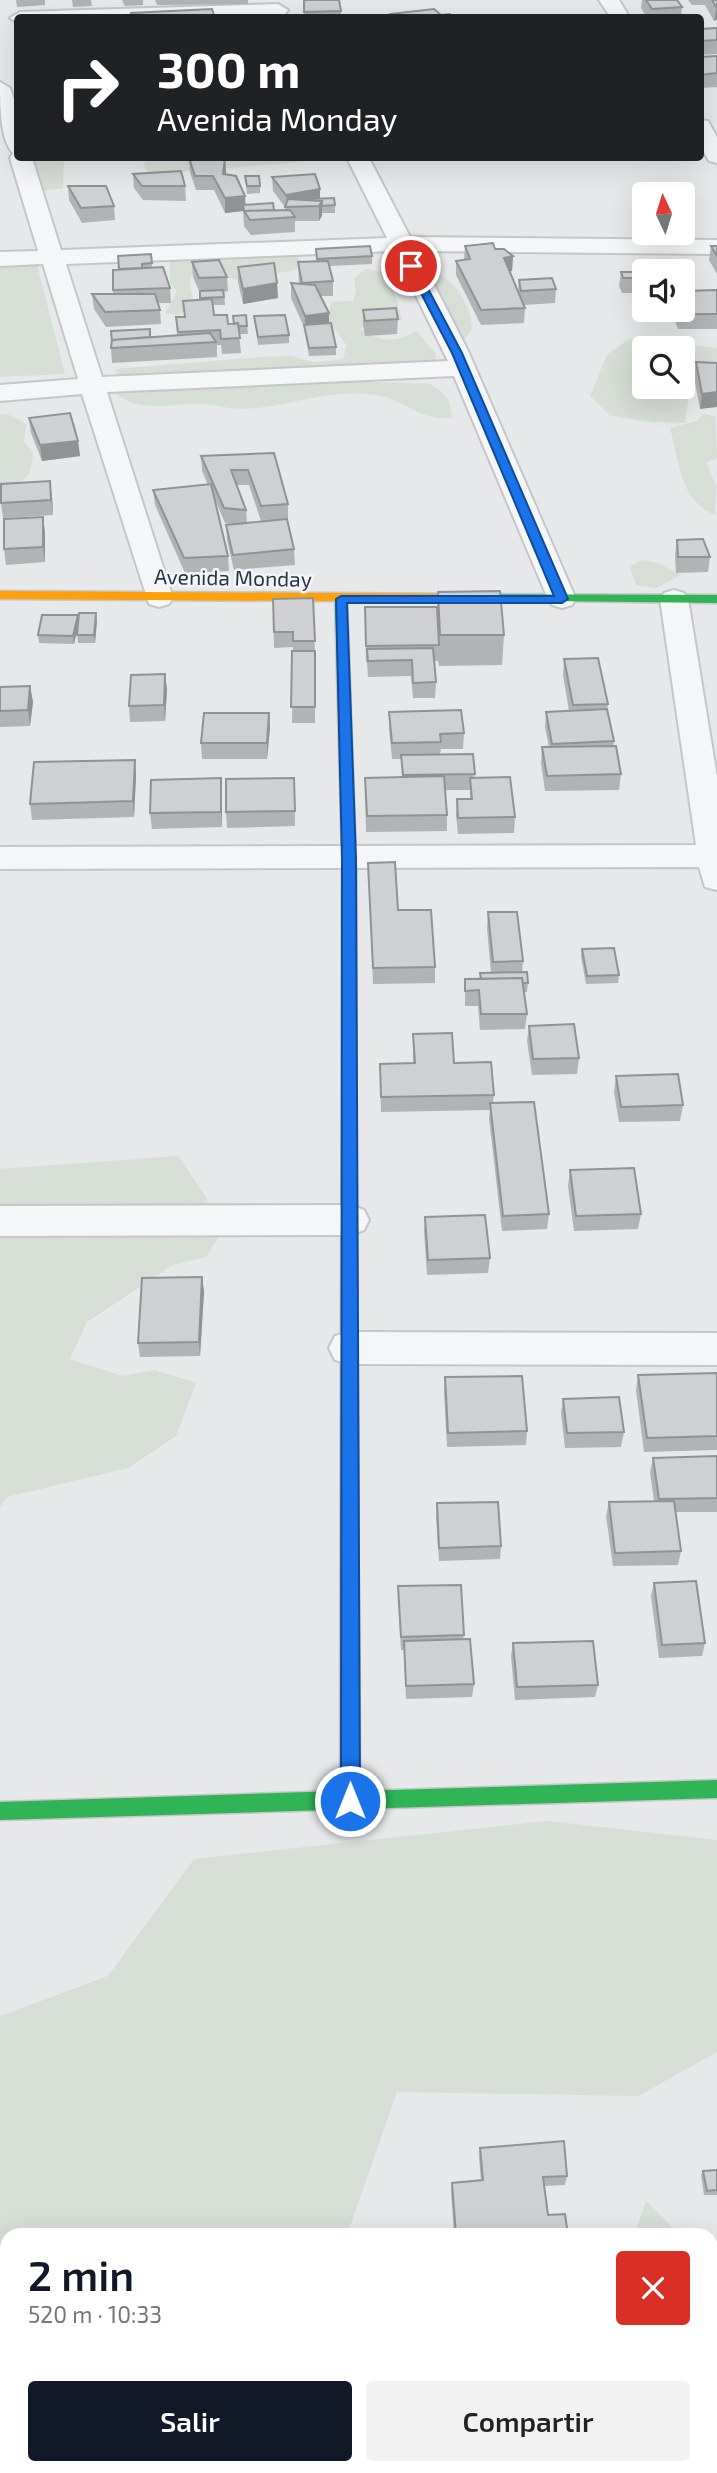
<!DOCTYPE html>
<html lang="es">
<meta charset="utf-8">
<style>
:root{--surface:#fff;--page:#f2f2f2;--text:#222;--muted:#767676;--accent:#111827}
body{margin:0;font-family:"Exo 2",sans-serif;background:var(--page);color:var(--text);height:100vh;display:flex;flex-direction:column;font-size:26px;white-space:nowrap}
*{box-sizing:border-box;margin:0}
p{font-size:23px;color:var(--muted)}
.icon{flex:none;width:38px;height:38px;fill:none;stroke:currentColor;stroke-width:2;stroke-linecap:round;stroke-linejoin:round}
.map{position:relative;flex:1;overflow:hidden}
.details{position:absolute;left:0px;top:2228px;width:718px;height:247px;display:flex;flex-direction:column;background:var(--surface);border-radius:21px 21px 0 0;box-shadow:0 7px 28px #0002}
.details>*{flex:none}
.guide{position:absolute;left:14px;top:14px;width:690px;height:147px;border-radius:7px;box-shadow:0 7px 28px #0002;background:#202124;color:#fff;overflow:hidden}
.needle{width:46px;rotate:356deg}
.tools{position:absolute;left:632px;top:182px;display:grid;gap:14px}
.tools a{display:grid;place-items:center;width:63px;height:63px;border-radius:7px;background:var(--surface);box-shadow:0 7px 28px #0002;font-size:35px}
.pin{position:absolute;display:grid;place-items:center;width:60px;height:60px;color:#fff;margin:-30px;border:4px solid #fff;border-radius:50%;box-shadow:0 2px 7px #0007}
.me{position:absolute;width:77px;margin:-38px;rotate:0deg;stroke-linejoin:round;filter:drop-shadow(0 0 5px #0008)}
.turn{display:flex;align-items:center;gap:24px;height:147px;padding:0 28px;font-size:32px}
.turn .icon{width:91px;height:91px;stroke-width:2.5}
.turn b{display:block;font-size:49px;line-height:60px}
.round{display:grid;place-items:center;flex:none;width:74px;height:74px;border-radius:7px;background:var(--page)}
.overview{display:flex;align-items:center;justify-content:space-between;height:119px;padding:0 28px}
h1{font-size:42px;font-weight:600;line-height:52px;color:var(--accent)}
.action{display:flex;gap:14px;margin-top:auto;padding:14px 28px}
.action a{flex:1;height:80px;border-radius:7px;background:var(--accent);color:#fff;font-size:28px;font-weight:600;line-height:80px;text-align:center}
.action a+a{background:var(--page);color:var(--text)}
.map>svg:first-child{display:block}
.green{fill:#d6ded6;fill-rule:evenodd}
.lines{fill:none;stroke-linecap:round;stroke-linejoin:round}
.street-casing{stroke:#c4c6c8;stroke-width:4}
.fast-casing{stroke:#c4c6c8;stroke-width:3}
.slow-casing{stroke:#c4c6c8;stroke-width:3}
.jam-casing{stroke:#c4c6c8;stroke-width:3}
.street{fill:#f5f6f7;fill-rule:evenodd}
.fast{fill:#30b455;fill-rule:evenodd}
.slow{fill:#ff9f0a;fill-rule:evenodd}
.jam{fill:#e5322d;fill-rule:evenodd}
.wall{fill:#b1b3b5;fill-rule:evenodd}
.shaded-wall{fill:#909294}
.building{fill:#ced0d3;stroke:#909294;stroke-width:2}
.route{fill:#1a73e8;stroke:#114b97;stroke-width:2}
.labels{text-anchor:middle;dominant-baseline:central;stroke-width:5;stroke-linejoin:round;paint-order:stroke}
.far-street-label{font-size:21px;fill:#2b3445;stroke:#f4f6f9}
</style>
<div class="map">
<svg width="717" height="2473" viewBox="0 0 717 2473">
<rect width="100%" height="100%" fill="#e6e8ea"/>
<path class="green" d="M26,158H64L63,188L42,191L23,166Z
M147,158H305L303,162L150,174L143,166Z
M170,254H296L302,263L296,270L238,280L208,272L192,274C185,294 204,298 180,315L165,313L177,292L170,282Z
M36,261L65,374L0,377V264Z
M366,269L382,272L397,300L402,320L367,322L360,329C379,342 396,343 416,331L435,352L437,364L274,368L119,377L115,369L261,357L291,356L313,362L343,359L347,346L328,319L331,302L353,301L356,291L354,278Z
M441,275C458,284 472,310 472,329L464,340L452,334L427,279Z
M629,339L717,348V373H692L685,423L653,422L611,416L590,396L607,355ZM644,348H682V387H644Z
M317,380L430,384C445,393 451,400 452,418C419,421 405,399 376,395C332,387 286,408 242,409C228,409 214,404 200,404C172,403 133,415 114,390L264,385Z
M0,414L10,415L26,424L24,442L33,453C31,486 20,477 0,496Z
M703,414L715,416L717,458L706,462L716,486L715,515C680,501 679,461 670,428L697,421Z
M642,560L658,563L681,575L657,588L636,585L630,567Z
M178,1156L206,1197L218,1238L206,1257L173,1265L87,1322L70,1359L122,1376L155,1370L196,1383L176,1436L128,1468L7,1497L0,1507V1169Z
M547,1821L717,1840V2052L638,2096L397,2092L347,2235H7V2468H710L711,2388L717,2390V2473H0V2016L108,1976L194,1859Z
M646,2201L680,2235H634Z
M711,2250H717V2361L711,2363Z"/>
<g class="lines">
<defs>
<path id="street" d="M599,0H619L630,18H611Z
M278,4L288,10L285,14L225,18H18V23L10,18L20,12Z
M0,82L10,88L18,111V158H32L61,250L387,238L347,158H369L410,237L717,240V254L417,251L469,353L576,599L572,605L562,608L552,605L548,599L454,376L107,392L173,598L169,604L159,607L149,604L82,394L0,401V385L78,379L43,264L0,266V252L38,251L10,158L13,153C0,141 0,102 0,82ZM394,251L448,361L102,377L66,264Z
M700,120L708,121L717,137V163L709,161L700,145Z
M674,590L684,593L688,599L717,777V890L705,887L699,867L0,869V847L696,845L660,599L664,593Z
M350,1205L364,1210L369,1220L364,1230L350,1235L0,1236V1206Z
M349,1332L717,1333V1365L349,1364L335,1360L329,1348L335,1336Z"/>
<path id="fast" d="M472,594L717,595V603L468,600L466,598Z
M341,595L347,599L356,859V1101L349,1106L342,1101V859L335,599Z
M349,1306L355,1308L357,1313L360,1791L717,1780V1798L0,1820V1802L340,1791L341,1313L343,1308Z"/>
<path id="slow" d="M0,591L472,594L478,598L472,602L0,599Z"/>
<path id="jam" d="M349,1096L356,1101L357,1313L355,1318H343L341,1313L342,1101Z"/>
</defs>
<use href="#street" class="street-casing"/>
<use href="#fast" class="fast-casing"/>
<use href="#slow" class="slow-casing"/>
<use href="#jam" class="jam-casing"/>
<use href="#street" class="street"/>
<use href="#fast" class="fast"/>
<use href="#slow" class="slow"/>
<use href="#jam" class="jam"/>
</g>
<path class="wall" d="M16,0H45V5L17,7Z
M72,0H91L92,6L73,7Z
M122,0H143V5L125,6Z
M155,0H248V4L157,5Z
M304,0L341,11V18H304Z
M642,0H677L682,7L681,18H647L641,8Z
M688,0H717L714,21L705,5H692Z
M717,28V54L700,55V29Z
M717,56V88L716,87L700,88V57Z
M189,158H225L226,174L245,196V205L274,210H285V207L273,191L272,177L335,205V213H322L319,221H295V232L251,235L244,226L243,211L225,213L214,190H196L190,172Z
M133,174L185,186L186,201L143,200L134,188Z
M245,176L260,186V193L247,194Z
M68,186L114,206L115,220L82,223L69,200Z
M465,246L495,249L513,256L512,271H509L518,292L519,280L556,289L555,303L524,305L525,308L524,323L481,325L456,275V261L464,260Z
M711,246H717V274L709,260Z
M316,249L372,256V264L329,266L333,281V296H321L329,313V323L336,347V355L309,356L304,327L291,298V283L299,284L298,262L317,261Z
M151,254L152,268L170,288L171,303H158L160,310L161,324L106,327L94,309L92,294H113V270L119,269Z
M192,262L227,277L228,291L224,292L225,305H213L214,315L228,324H234L233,316L247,326L248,334H239L241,353L222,354L221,345H217V357L112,363L111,348L150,337L177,335L176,317H185L183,301L200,300V293L193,277Z
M238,267L277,283L278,298L243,304L238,282Z
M621,272H644V293H622L619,286Z
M717,290V329H678L671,310H682Z
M363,310L398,319L397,334L365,336L363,325Z
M254,316L289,335V343L258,345Z
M696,362L717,363L700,409L694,377Z
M29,418L78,441L80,456L42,461L31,433Z
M274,453L288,504V519L287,520L294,549L295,565L234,570L227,540L226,525L231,524L225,523L214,497L228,556L229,571L185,573L155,505L153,490L208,485L202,471L201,456ZM237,485H249L261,521L247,523L246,510Z
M52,496L53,515L3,518L1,503Z
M43,517L45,533V562L6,565L4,549Z
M677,540L710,557L708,572L676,573L675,555Z
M438,592L504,635L502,665L439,666L438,661H434L436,682L435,698H413L411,676L368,677L367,662H366L365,607H437Z
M313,598L315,656V723H292L293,647L274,648L273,599Z
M78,615V621H97L95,643H78L77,630L74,644L39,643L38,635Z
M564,659L608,704L607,711L614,741L613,746L621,774L619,790L545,791L541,763L542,747H549L545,727L546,712L569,711L563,675Z
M165,674L167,690L165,721L130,722L129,706Z
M30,686L33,702L30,726L0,727V687Z
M389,712L464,733L463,749H441L440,755L475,774L474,778L515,817L514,833L458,834L456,815L457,799H470V790H445L447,815V831L366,832L365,778L402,777L401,759H392L389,728Z
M269,713L270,728L267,759H202L201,743Z
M135,760L136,776L134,817L32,820L30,804Z
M221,778L222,827L152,829L150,813Z
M294,778L295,826L227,828L226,812Z
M368,863L435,967V983L373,984Z
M488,912L523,961L522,972L528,983L527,992H524L527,1014L525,1029L480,1030L478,1006H465V979H480V973H491L487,928Z
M582,949L619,975L618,983L586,984L581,957Z
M529,1026L579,1058L577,1074L532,1075L527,1041Z
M413,1034L454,1063L494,1095L493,1103L549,1214L547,1229L502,1231L489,1118L490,1110L381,1112L380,1064L413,1063Z
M616,1076L683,1105L680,1121L619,1122L614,1092Z
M570,1170L641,1214L638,1229L574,1231L568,1186Z
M425,1217L490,1258L488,1273L427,1275L424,1232Z
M202,1277L204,1292L200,1356L140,1357L138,1343Z
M717,1373V1450L644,1452L636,1390L638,1375Z
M445,1377L527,1431L526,1445L447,1447L444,1392Z
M563,1399L624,1432L621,1447L565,1448L561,1413Z
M717,1456V1512H676L681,1551L678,1565L613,1566L606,1516L609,1502L654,1501L650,1472L653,1458Z
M437,1503L501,1546L500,1559L439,1561L436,1517Z
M654,1583L705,1643L702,1656L659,1658L651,1596Z
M398,1586L464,1635L463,1639L474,1684L472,1697L406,1699L404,1650H401L398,1599Z
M513,1643L598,1685L595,1697L515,1700L511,1656Z
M480,2148L567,2176L565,2185L544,2186L548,2215L568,2235H454L451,2191L452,2183L481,2181L479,2157Z
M717,2170V2195H704L701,2175L703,2171Z"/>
<path class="shaded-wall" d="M716,7H717V20L714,21Z
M225,158L226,171L224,188L223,174Z
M320,189V203L287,207L286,195Z
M245,196L246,211L243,205V211L225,213V198Z
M322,201V216L319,221V206Z
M513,256L512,271L503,273L504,258Z
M277,283L278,298L243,304V289Z
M329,313V328L305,330V316Z
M717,392V407L700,409L702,394Z
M78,441L80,456L42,461L40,445Z
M50,481L52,496L53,515L51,500Z
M43,517L45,533V562L43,547Z
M96,613L97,621L95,643L94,635Z
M78,615L79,623L74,644L73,636Z
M165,674L167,690L165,721L164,705Z
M30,686L33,702L30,726L28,710Z
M269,713L270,728L267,759V743Z
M135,760L136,776L134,817L133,801Z
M221,778L222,794V827L221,812Z
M202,1277L204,1292L200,1356L199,1342Z"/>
<path class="building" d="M304,0H339L341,11L304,12Z
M646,0H677L682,7L652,9Z
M712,0H717V7H716Z
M212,9L215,18H132L131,13Z
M434,9L441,15L450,14L452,18H392L390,14Z
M717,28V40L700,41V29Z
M717,56V73L700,75V57Z
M189,158H225L223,174L236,176L245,196L225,198L213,176H195Z
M181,171L185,186H142L133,174Z
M315,174L320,189L286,195L272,177Z
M245,176H259L260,186H247Z
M68,186H106L114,206L81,208Z
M334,198L335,205L322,206V201H310V199Z
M288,199L322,201L319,206L285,207Z
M273,203L274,210L244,211L243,205Z
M290,210L295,217L250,220L244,211Z
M493,243L495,249H504L513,256L504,258L525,308L481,310L456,261L470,259L465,246Z
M370,246L372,256L317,259L316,249Z
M711,246H717V256Z
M151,254L152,263L142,264V268L119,269L118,256Z
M219,260L227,277L199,278L192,262Z
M328,261L333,281L302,283L298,262Z
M274,263L277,283L243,289L238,267Z
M163,267L170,288L113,290V270Z
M621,272H644V278H623Z
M552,278L556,289L521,291L519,280Z
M291,283L315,285L329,313L305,316Z
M223,290L224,297L200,298V291Z
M717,290V314H680L679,310H682V291Z
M92,294H155L160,310L105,312Z
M212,299L214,315H227L228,324L238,323L240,338L221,339L220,330L178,332L176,317H185L183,301Z
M396,308L398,319L365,321L363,310Z
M246,315L247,326H238V323L234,324L233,316Z
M285,315L289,335L258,337L254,316Z
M331,323L336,347L309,348L304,325Z
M150,329V337L112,340V342L111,331Z
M210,333L216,342L111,348L112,340Z
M696,362L717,363V392L702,394Z
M70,413L78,441L40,445L29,418Z
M274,453L288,504L261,506L248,470H231L246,510L224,508L201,456Z
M50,481L51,500L1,503V484Z
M211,484L228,556L184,558L153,490Z
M43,517V547L4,549V519Z
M287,519L294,549L233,555L226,525Z
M703,539L710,557H678L677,540Z
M500,591L504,635H440L438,592Z
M313,598L315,641H293V632H274L273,599Z
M365,607H437L439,645L366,646Z
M79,613H96L94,635H77Z
M42,615H78L73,636L38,635Z
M433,648L436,682L413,683L412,660L368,661L367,649Z
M292,651H315V707H291Z
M598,658L608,704L573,705L564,659Z
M165,674L164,705L129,706L131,675Z
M30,686L28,710L0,711V687Z
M607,709L614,741L552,744L546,712Z
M461,710L464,733L440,734L441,742L392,743L389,712Z
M204,713H269L267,743H201Z
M616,746L621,774L547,776L542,747Z
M473,754L475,774L403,775L401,755Z
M135,760L133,801L30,804L34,762Z
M444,776L447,815L367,816L365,778Z
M510,777L515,817L458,818L457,799H472L470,778Z
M221,778V812L150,813L151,780Z
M294,778L295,811L226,812V779Z
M395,862L398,910H431L435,967L373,968L368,863Z
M488,912H517L523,961L493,962Z
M614,948L619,975L587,976L582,949Z
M527,972L528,983H523L522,978L481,979L480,973Z
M522,978L527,1014H481L479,990L465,991V979Z
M574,1024L579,1058L533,1059L529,1026Z
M452,1033L454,1063L491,1062L494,1095L381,1097L380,1064L415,1063L413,1034Z
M678,1074L683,1105L621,1107L616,1076Z
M534,1102L549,1214L503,1216L490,1103Z
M634,1168L641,1214L576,1216L570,1170Z
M485,1215L490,1258L428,1260L425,1217Z
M202,1277L199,1342L138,1343L142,1278Z
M717,1373V1436L647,1438L638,1375Z
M522,1376L527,1431L448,1433L445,1377Z
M619,1397L624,1432L567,1433L563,1399Z
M717,1456V1498L659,1499L653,1458Z
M674,1501L681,1551L615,1553L609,1502Z
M498,1502L501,1546L439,1548L437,1503Z
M696,1581L705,1643L662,1645L654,1583Z
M461,1585L464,1635L401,1637L398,1586Z
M470,1639L474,1684L406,1686L404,1641Z
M593,1641L598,1685L517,1687L513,1643Z
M564,2141L567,2176L543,2177L548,2215L565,2214L568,2235H456L452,2183L483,2180L480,2148Z
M717,2170V2190L707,2191L703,2171Z"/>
<path class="route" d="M411,263L416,266L462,353L568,599L562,603H347L356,859L360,1801L357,1808L350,1810L343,1808L341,1801L342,859L336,599L341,596H554L452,353L407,266Z"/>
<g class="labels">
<g class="far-street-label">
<text transform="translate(233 577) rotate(1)">Avenida Monday</text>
</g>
</g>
</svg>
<div class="tools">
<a><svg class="needle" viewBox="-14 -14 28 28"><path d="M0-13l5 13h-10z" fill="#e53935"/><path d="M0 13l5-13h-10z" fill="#767676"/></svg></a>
<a><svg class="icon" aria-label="sound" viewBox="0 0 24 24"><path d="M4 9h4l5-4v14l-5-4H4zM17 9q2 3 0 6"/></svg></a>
<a><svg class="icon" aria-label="search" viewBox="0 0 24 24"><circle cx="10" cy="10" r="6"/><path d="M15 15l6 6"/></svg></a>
</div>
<div class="pin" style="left:411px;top:266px;background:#d93025"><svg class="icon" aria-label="arrive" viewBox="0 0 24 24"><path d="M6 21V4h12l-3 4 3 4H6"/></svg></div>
<svg class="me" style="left:350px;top:1801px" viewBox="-20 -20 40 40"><circle r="17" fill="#1a73e8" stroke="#fff" stroke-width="3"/><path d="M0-11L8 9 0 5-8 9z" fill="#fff"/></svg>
<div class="guide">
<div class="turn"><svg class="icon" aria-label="right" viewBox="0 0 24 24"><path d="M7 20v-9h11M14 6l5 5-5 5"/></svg><div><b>300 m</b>Avenida Monday</div></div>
</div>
<section class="details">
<div class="overview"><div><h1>2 min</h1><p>520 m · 10:33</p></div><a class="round" style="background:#d93025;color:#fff"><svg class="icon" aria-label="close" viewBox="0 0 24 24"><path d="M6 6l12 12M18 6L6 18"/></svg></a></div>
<div class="action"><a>Salir</a><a>Compartir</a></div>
</section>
</div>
